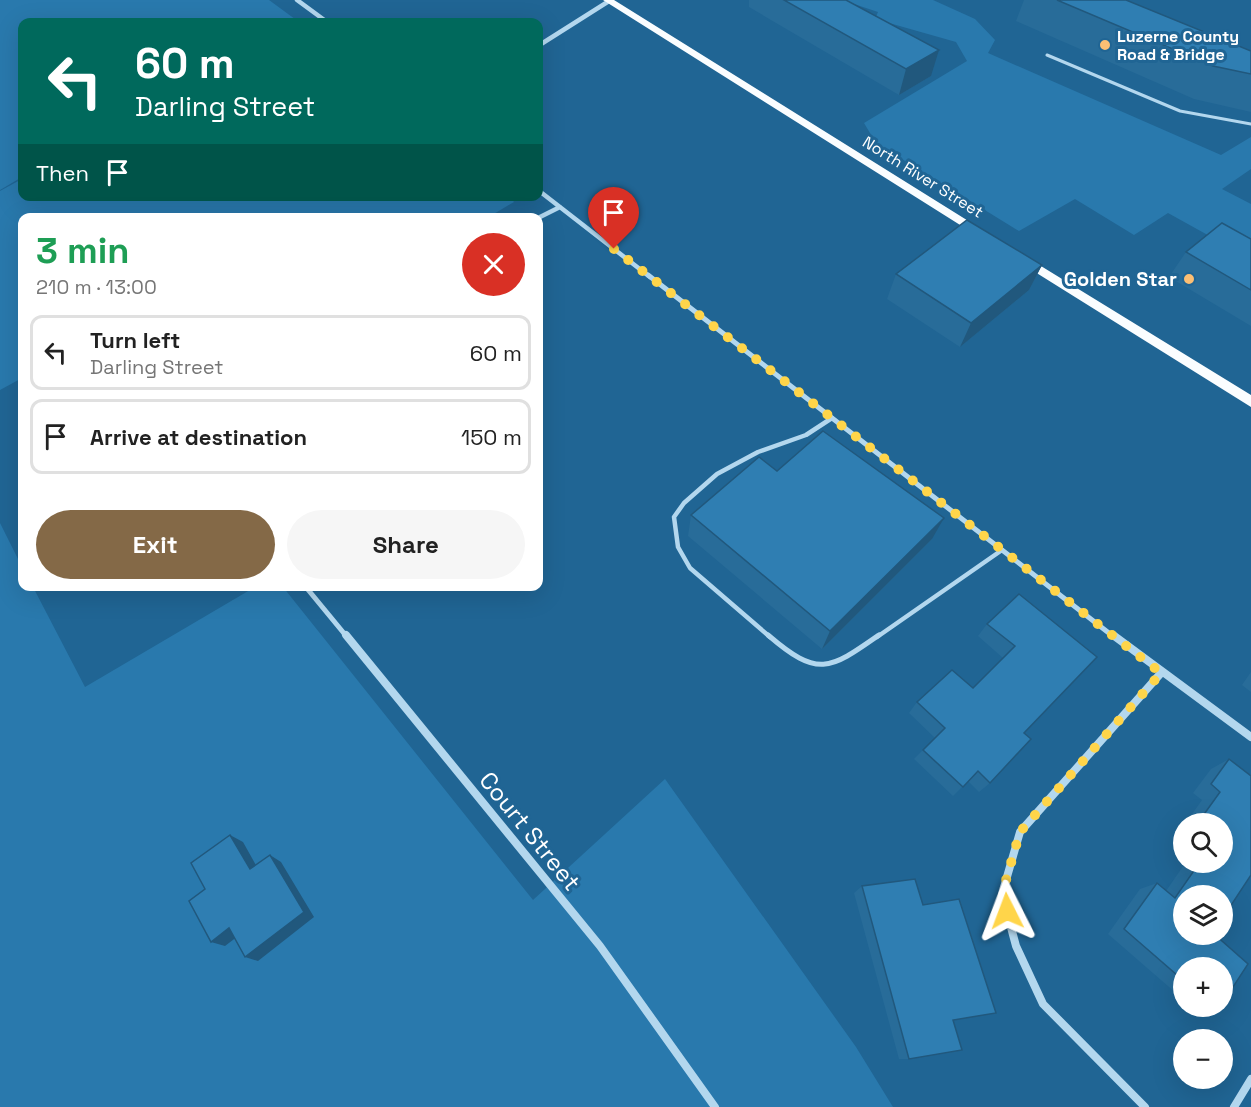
<!DOCTYPE html>
<meta charset="utf-8">
<style>
:root{--surface:#fff;--page:#f6f6f6;--text:#222;--muted:#767676;--line:#e0e0e0;--accent:#846947}
body{margin:0;font-family:"Space Grotesk",sans-serif;background:var(--page);color:var(--text);height:100vh;display:flex;flex-direction:column;font-size:22px;white-space:nowrap}
*{box-sizing:border-box;margin:0}
p{font-size:20px;color:var(--muted)}
.icon{flex:none;width:33px;height:33px;fill:none;stroke:currentColor;stroke-width:2;stroke-linecap:round;stroke-linejoin:round}
.map{position:relative;flex:1;overflow:hidden}
.drawer{position:absolute;left:18px;top:213px;width:525px;height:378px;display:flex;flex-direction:column;background:var(--surface);border-radius:12px;box-shadow:0 6px 24px #0002}
.drawer>*{flex:none}
.hud{position:absolute;left:18px;top:18px;width:525px;height:183px;border-radius:12px;box-shadow:0 6px 24px #0002;background:#00695c;color:#fff;overflow:hidden}
.controls{position:absolute;left:1173px;top:813px;display:grid;gap:12px}
.controls a{display:grid;place-items:center;width:60px;height:60px;border-radius:50%;background:var(--surface);box-shadow:0 6px 24px #0002;font-size:30px}
.pin{position:absolute;display:grid;place-items:center;width:51px;height:51px;color:#fff;margin:-62px -26px;border-radius:50% 50% 50% 0;rotate:-45deg;box-shadow:0 0 6px #0007}
.pin .icon{rotate:45deg}
.me{position:absolute;width:66px;margin:-33px;rotate:357deg;stroke-linejoin:round;filter:drop-shadow(0 0 4px #0008)}
.turn{display:flex;align-items:center;gap:21px;height:126px;padding:0 18px;font-size:27px}
.turn .icon{width:78px;height:78px;stroke-width:2.5}
.turn b{display:block;font-size:42px;line-height:51px}
.then{display:flex;align-items:center;height:57px;padding:0 18px;background:#0003;gap:12px;font-size:22px}
.round{display:grid;place-items:center;flex:none;width:63px;height:63px;border-radius:32px;background:var(--page)}
.summary{display:flex;align-items:center;justify-content:space-between;height:102px;padding:0 18px}
h1{font-size:36px;font-weight:700;line-height:45px;color:#1e9e55}
.primary-button{display:flex;gap:12px;margin-top:auto;padding:12px 18px}
.primary-button a{flex:1;height:69px;border-radius:36px;background:var(--accent);color:#fff;font-size:24px;font-weight:700;line-height:69px;text-align:center}
.primary-button a+a{background:var(--page);color:var(--text)}
ul{padding:0;list-style:none}
li{display:flex;align-items:center;gap:18px;height:75px;margin:0 12px 9px;padding:0 6px;border:3px solid var(--line);border-radius:12px}
li div{flex:1}
li b{display:block;font-size:22px}
li em{font-style:normal}
.map>svg:first-child{display:block}
.green{fill:#2979ad}
.lines{fill:none;stroke-linecap:round;stroke-linejoin:round}
.service-far2{stroke:#b3d7ee;stroke-width:3}
.service-far1{stroke:#b3d7ee;stroke-width:4.5}
.service{stroke:#b3d7ee;stroke-width:5}
.minor-far2{stroke:#b3d7ee;stroke-width:4.5}
.minor-far1{stroke:#b3d7ee;stroke-width:5}
.minor{stroke:#b3d7ee;stroke-width:8}
.primary{fill:#fafdff;fill-rule:evenodd}
.wall{fill:#286c99}
.shaded-wall{fill:#21587d}
.building{fill:#2f7eb2;stroke:#21587d;stroke-width:1.5}
.route{stroke:#ffd54a;stroke-width:10;stroke-dasharray:0 18}
.poi-dot{fill:#fcbf74;stroke:#206594;stroke-width:2}
.labels{text-anchor:middle;dominant-baseline:central;stroke-width:6;stroke-linejoin:round;paint-order:stroke}
.far-poi-label{font-size:16px;font-weight:bold;fill:#fff;stroke:#206594;text-anchor:start}
.far-street-label{font-size:16px;fill:#fff;stroke:#206594}
.poi-label{font-size:20px;font-weight:bold;fill:#fff;stroke:#206594;text-anchor:end}
.near-street-label{font-size:24px;fill:#fff;stroke:#206594}
</style>
<div class="map">
<svg width="1251" height="1107" viewBox="0 0 1251 1107">
<rect width="100%" height="100%" fill="#206594"/>
<path class="green" d="M0,0H269L299,22H22V177L0,190Z
M830,0H933L975,19L995,40L988,53L1221,155L1251,137V169L1222,189L1251,204V259L1168,213L1134,235L1075,199L1019,231L876,143L864,123L967,61L956,42L875,19L878,12L845,1Z
M22,179V196H509L514,202L487,218H22V378L0,390V191Z
M0,523L22,567V586L33,587L85,687L255,587H283L533,900L665,779L856,1047L893,1107H0Z"/>
<g class="lines">
<path class="service-far2" d="M1047,55L1180,111L1251,124"/>
<path class="service-far1" d="M770,637L690,568L678,547L674,517L684,503L717,474L758,452L806,435L832,418
M877,637L1002,550"/>
<path class="service" d="M768,635C818,678 829,670 879,635"/>
<path class="minor-far2" d="M297,0L327,22
M538,46L609,1
M538,190L650,277
M538,218L560,207"/>
<path class="minor-far1" d="M648,275L1114,637
M305,586L347,637"/>
<path class="minor" d="M346,635L600,946L715,1107
M1113,635L1251,737
M1145,1107L1043,1004L1016,946L1002,894L1020,832L1161,673
M1234,1107L1251,1079"/>
<path class="primary" d="M603,0H614L986,232L980,236L976,235Z
M1023,255L1251,395V407L1019,262V256Z"/>
</g>
<path class="wall" d="M749,0H846L931,76L899,95L749,7Z
M1024,0H1126L1251,51V112L1194,99L1016,21Z
M1251,239V326L1169,277L1186,252Z
M1042,265L1029,290L960,347L887,299L896,274Z
M777,471L932,539L822,649L688,536L691,515Z
M1019,594L1024,733L990,783L979,792L968,781L953,796L914,759L935,738L909,713L917,702L973,688L1003,658L978,636L987,624Z
M1251,672V692L1242,685Z
M1229,759L1251,776V875L1222,919V896H1184V934H1214L1248,964L1222,1004V968H1184V1000L1108,934L1140,889L1157,883L1166,891L1186,862H1222V824H1185L1202,800L1193,793L1211,769Z
M1184,826V839L1178,834Z
M862,886L953,1020L909,1059H899L854,893Z
M1190,1006H1221L1218,1011L1198,1013Z"/>
<path class="shaded-wall" d="M939,50L931,76L899,95L906,69Z
M1042,265L1029,290L960,347L971,323Z
M944,518L932,539L822,649L830,631Z
M230,835L243,842L262,876L250,869Z
M270,855L281,862L314,917L258,961L245,957Z
M229,928L242,933L225,946L211,942Z"/>
<path class="building" d="M784,0H846L939,50L906,69Z
M1057,0H1126L1251,51V74L1213,66Z
M967,220L1042,265L971,323L896,274Z
M1222,223L1251,239V290L1186,252Z
M823,431L944,518L830,631L691,515L759,457L777,471Z
M1019,594L1097,657L1024,733L1031,739L990,783L978,771L963,787L923,750L945,728L917,702L952,670L973,688L1015,646L987,624Z
M1229,759L1251,776V875L1222,919V896H1184V934H1214L1248,964L1222,1004V968H1184V981L1124,929L1157,883L1175,898L1200,862H1222V824H1197L1220,792L1211,784Z
M230,835L250,869L270,855L304,912L245,957L229,928L211,942L189,901L205,889L191,863Z
M915,879L923,905L959,899L996,1013L953,1020L962,1050L909,1059L862,886Z
M1213,1006H1221L1218,1011Z"/>
<g class="lines">
<path class="route" d="M614,249L1161,673L1020,832L1002,894L1007,911"/>
</g>
<g class="poi-dot">
<circle cx="1105" cy="45" r="6"/>
<circle cx="1189" cy="279" r="6"/>
</g>
<g class="labels">
<g class="far-poi-label">
<text x="1117" y="36">Luzerne County<tspan x="1117" dy="18">Road &amp; Bridge</tspan></text>
</g>
<g class="far-street-label">
<text transform="translate(923 177) rotate(32)">North River Street</text>
</g>
<g class="poi-label">
<text x="1177" y="279">Golden Star</text>
</g>
<g class="near-street-label">
<text transform="translate(530 831) rotate(51)">Court Street</text>
</g>
</g>
</svg>
<div class="controls">
<a><svg class="icon" aria-label="search" viewBox="0 0 24 24"><circle cx="10" cy="10" r="6"/><path d="M15 15l6 6"/></svg></a>
<a><svg class="icon" aria-label="layers" viewBox="0 0 24 24"><path d="M12 4l9 5-9 5-9-5zM3 14l9 5 9-5"/></svg></a>
<a>+</a>
<a>−</a>
</div>
<div class="pin" style="left:614px;top:249px;background:#d93025"><svg class="icon" aria-label="arrive" viewBox="0 0 24 24"><path d="M6 21V4h12l-3 4 3 4H6"/></svg></div>
<svg class="me" style="left:1007px;top:911px" viewBox="-20 -20 40 40"><path d="M0-17L14 15 0 8-14 15z" fill="#ffd54a" stroke="#fff" stroke-width="4"/></svg>
<div class="hud">
<div class="turn"><svg class="icon" aria-label="left" viewBox="0 0 24 24"><path d="M17 20v-9H6M10 6l-5 5 5 5"/></svg><div><b>60 m</b>Darling Street</div></div>
<div class="then">Then<svg class="icon" aria-label="arrive" viewBox="0 0 24 24"><path d="M6 21V4h12l-3 4 3 4H6"/></svg></div>
</div>
<section class="drawer">
<div class="summary"><div><h1>3 min</h1><p>210 m · 13:00</p></div><a class="round" style="background:#d93025;color:#fff"><svg class="icon" aria-label="close" viewBox="0 0 24 24"><path d="M6 6l12 12M18 6L6 18"/></svg></a></div>
<ul>
<li><svg class="icon" aria-label="left" viewBox="0 0 24 24"><path d="M17 20v-9H6M10 6l-5 5 5 5"/></svg><div><b>Turn left</b><p>Darling Street</p></div><em>60 m</em></li>
<li><svg class="icon" aria-label="arrive" viewBox="0 0 24 24"><path d="M6 21V4h12l-3 4 3 4H6"/></svg><div><b>Arrive at destination</b></div><em>150 m</em></li>
</ul>
<div class="primary-button"><a>Exit</a><a>Share</a></div>
</section>
</div>
